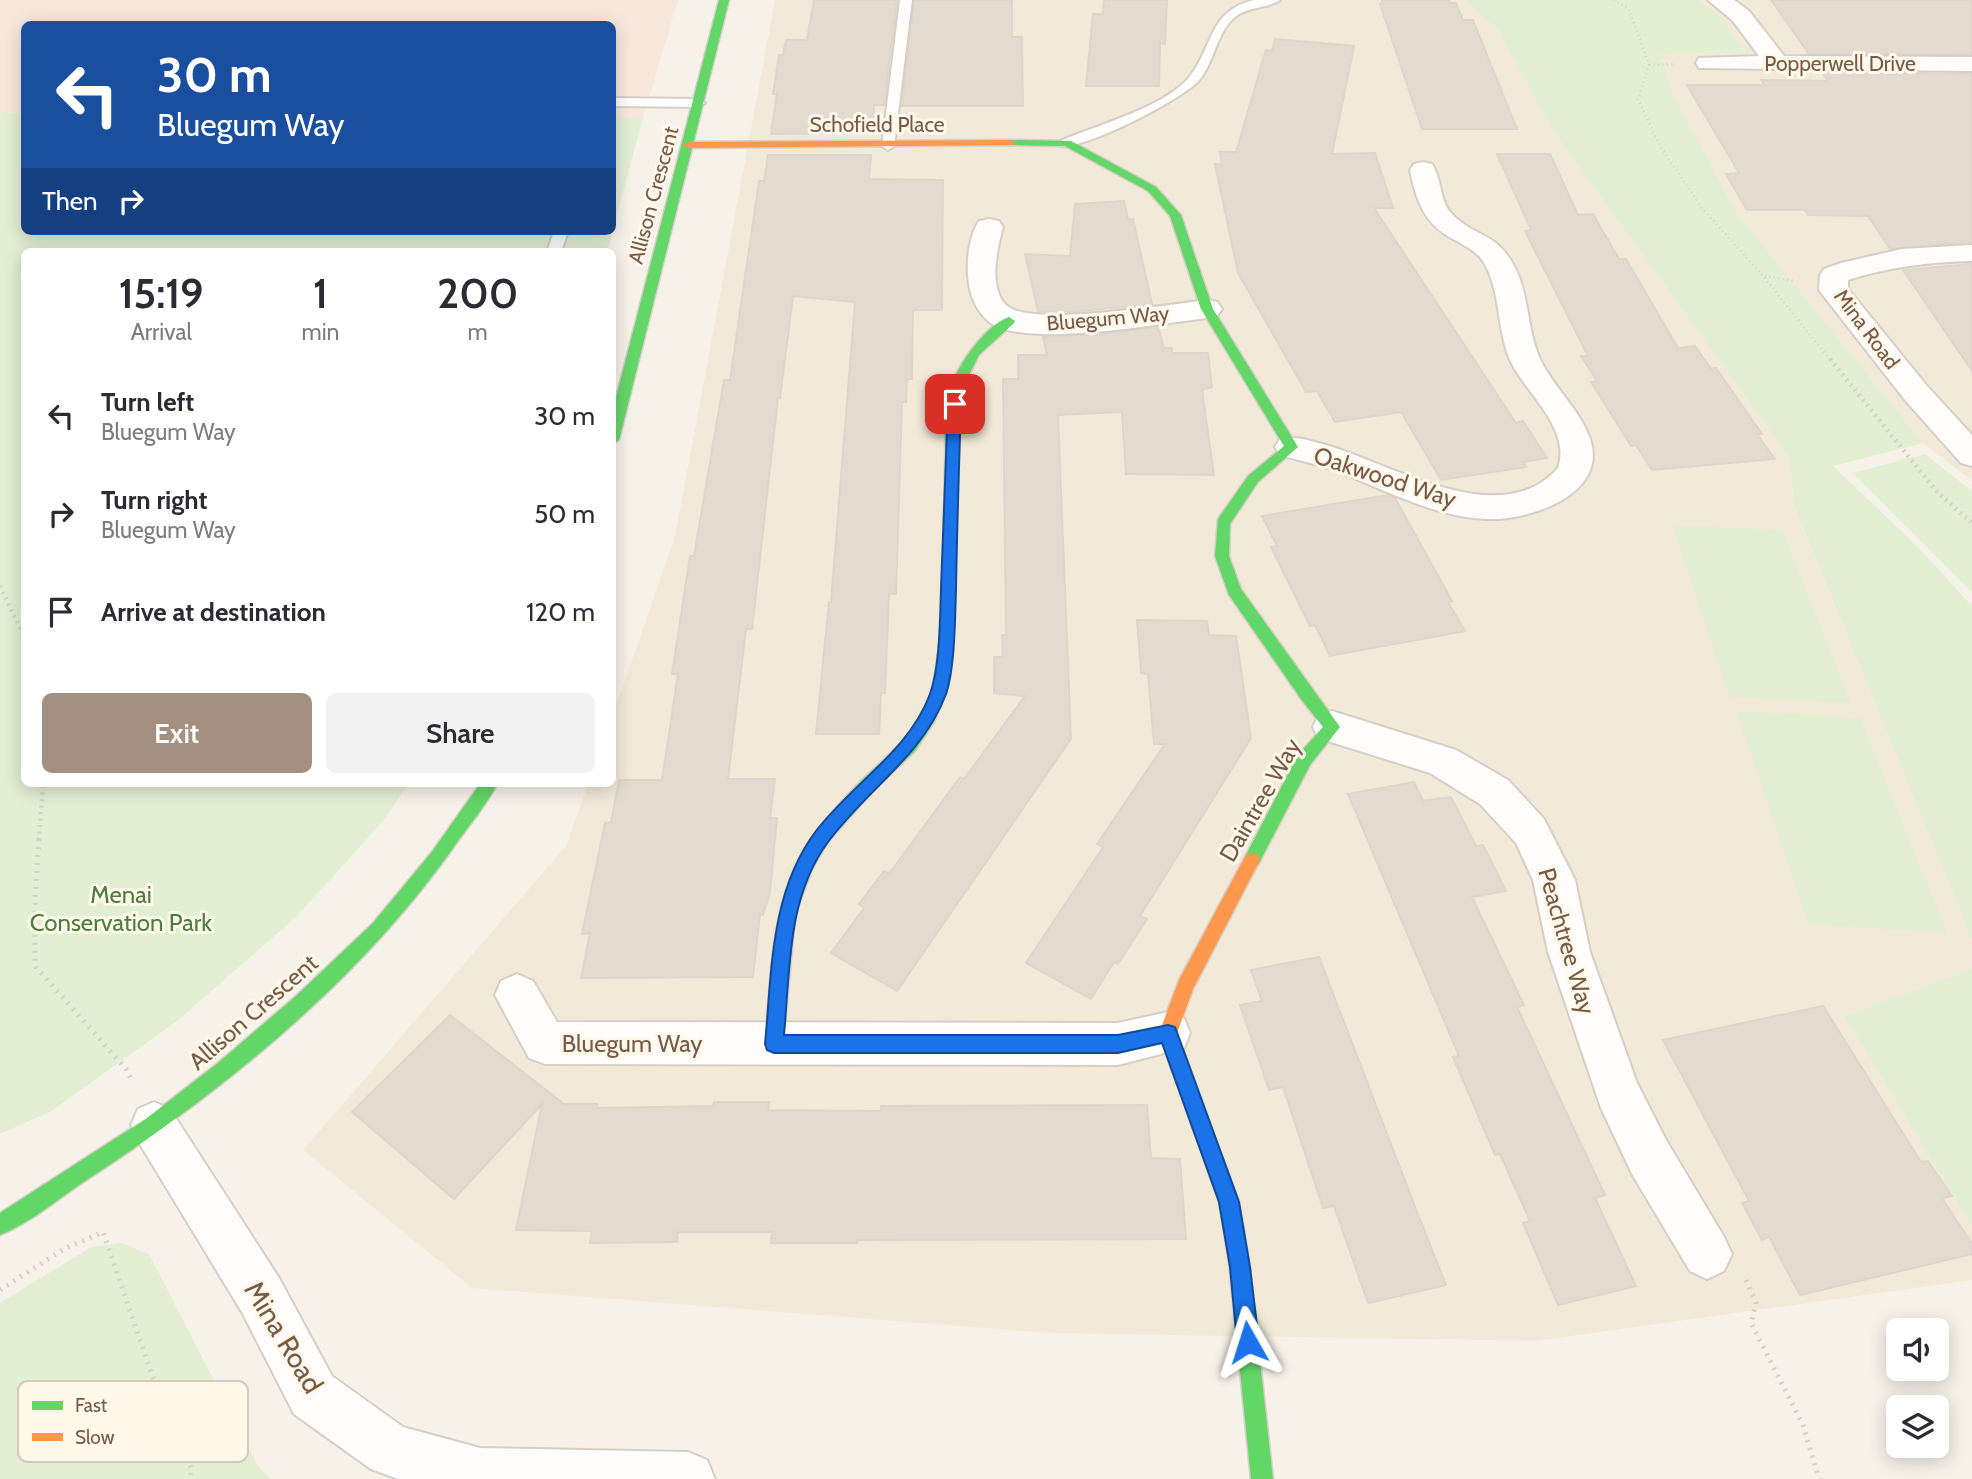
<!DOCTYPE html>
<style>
:root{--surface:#fff;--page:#f2f2f3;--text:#2b2b33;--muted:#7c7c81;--accent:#a49080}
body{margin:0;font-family:Cabin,sans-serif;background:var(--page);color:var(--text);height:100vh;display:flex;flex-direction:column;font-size:26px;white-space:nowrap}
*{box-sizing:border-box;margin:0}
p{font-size:23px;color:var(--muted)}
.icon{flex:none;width:38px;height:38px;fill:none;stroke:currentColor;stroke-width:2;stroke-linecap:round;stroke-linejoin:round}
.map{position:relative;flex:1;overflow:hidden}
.sheet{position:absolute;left:21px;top:248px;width:595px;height:539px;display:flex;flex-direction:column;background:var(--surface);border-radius:10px;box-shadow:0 4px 18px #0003}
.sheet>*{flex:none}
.banner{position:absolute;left:21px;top:21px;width:595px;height:214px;border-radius:10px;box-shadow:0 4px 18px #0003;background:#1a4fa0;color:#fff;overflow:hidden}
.fabs{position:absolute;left:1886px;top:1318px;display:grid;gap:14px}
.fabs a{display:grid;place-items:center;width:63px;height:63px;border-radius:10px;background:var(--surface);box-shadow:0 4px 18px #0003;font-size:35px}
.pin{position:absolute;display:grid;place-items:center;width:60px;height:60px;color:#fff;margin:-30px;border-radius:14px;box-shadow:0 4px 10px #0006}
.me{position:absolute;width:77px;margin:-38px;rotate:354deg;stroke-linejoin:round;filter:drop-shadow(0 0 5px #0008)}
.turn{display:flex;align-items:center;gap:24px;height:147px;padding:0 21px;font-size:32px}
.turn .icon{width:91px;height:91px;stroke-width:2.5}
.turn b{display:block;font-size:49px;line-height:60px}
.then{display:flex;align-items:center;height:66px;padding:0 21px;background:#0003;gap:14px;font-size:26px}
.eta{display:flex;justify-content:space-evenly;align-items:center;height:119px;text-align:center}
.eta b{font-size:42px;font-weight:600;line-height:49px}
.cta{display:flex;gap:14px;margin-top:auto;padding:14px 21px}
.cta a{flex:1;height:80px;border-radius:10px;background:var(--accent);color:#fff;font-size:28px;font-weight:600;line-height:80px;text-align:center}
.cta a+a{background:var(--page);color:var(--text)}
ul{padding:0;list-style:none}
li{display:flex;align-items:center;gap:21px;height:98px;padding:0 21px}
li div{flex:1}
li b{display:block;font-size:26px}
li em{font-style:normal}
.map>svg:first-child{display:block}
.residential{fill:#f3e9d9}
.commercial{fill:#f8e7dc}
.green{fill:#e2efd3}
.building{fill:#e4dbd0;stroke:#e0d5cb;stroke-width:2}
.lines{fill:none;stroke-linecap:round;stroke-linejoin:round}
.lane-casing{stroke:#d6cfc6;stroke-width:4}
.street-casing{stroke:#d6cfc6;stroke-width:4}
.fast-casing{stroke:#d7cfc6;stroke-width:3}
.slow-casing{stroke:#d7cfc6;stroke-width:3}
.path-far2{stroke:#d8d0c9;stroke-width:2.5;stroke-dasharray:1 3.5;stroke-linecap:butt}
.path-far1{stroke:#d8d0c9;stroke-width:4.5;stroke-dasharray:2 4.5;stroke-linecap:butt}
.path{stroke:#d8d0c9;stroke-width:5;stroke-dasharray:2 6;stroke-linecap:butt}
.lane{fill:#fefdfc;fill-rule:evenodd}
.street{fill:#fefdfc;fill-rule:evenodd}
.fast{fill:#63d668;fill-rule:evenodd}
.slow{fill:#ff974d;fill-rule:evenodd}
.route{fill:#1a73e8;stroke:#114b97;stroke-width:2}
.labels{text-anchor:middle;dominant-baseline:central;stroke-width:6;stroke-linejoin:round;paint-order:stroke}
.far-street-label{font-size:21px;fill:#775b47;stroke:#fff8eb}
.street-label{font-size:24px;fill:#775b47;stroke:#fff8eb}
.park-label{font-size:24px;fill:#4e7e3f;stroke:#fff8eb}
.near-street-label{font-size:28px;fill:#775b47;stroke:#fff8eb}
.key{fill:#fff8eb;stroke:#d6c9ba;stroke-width:2}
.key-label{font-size:19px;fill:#775b47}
</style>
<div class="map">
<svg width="1972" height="1479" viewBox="0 0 1972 1479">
<rect width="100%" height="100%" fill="#f7f2e9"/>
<path class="residential" d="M775,0H1465L1497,29L1551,128L1789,457L1794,508L1972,940V969L1844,1016L1972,1226V1280L1536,1341L1050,1333L472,1288L303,1150L566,846L588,784H612L613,715L675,536Z
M1698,0H1972V481L1923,443L1736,212L1672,92L1660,54L1743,53L1722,17Z"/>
<path class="commercial" d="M0,0H678L643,118H613L612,24H24V113H0Z"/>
<path class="green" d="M1465,0H1698L1722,17L1744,53L1660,54L1672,92L1736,212L1923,443L1833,466L1917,546L1972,606V940L1794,507L1789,457L1551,128L1497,29Z
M0,113H24V231H612L613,118H643L607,252H24V784H408L385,819L297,916L177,1021L50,1112L0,1134Z
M1925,454L1972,491V592L1853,473Z
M1672,525L1782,530L1851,703L1729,697Z
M1736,711L1860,718L1947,933L1808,924Z
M1972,969V1226L1844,1016Z
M121,1243L149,1254L258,1466L271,1479H0V1303L91,1247Z"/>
<path class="building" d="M814,0H897L884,105H874L873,133L771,134L777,94H773L779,55H783L786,40H807Z
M914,0H1012V37H1022L1023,106H902Z
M1104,0H1167L1165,44L1160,43L1159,86H1086L1093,14H1103Z
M1382,0H1449L1450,3H1456L1463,20H1473L1517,129H1422L1380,4H1383Z
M1771,0H1972V54H1809Z
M1275,39L1354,46L1332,154L1375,153L1393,208H1374L1516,423L1523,421L1547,458L1523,462L1526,467L1441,480L1401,412L1335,422L1317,391L1306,392L1238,273L1215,164H1222L1220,152H1236L1266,50L1272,51Z
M1822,72L1972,74V242L1890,249L1868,216L1808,215L1805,210H1747L1726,174L1739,173L1687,85H1764L1761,80L1828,81Z
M1497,154H1550L1578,215L1593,214L1619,259H1626L1678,348L1695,346L1711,369L1716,368L1762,434H1757L1775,459L1652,470L1636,445L1631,446L1591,382L1597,381L1581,356H1588L1525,231L1531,230Z
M768,155H871L869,179L943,180L942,310H913L912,379H907L906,402H902L896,594H889L885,693H881L879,734H816L829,602H831L855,302L793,296L780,398H778L752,629H746L728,779H775L770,818H777L770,892L763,915L760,914L753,977L581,978L590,933L582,934L605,823L611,822L619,780H662L678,674H672L690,556H694L724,380H730L759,181H764Z
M1124,201L1128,219H1133L1152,304L1070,312L1038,311L1025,254L1070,256L1075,204Z
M1972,264V371L1903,270Z
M1158,327L1164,348H1172V353H1208L1212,387L1202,390L1214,475L1126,474L1122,412L1058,415L1071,739L897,991L831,953L864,908L859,904L884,871L889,874L960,777L964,779L1025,696L994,693V657H1003L1002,635H1006L1003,379H1018V355H1047L1043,337L1101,334Z
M1388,495L1395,498L1452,601L1448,602L1465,631L1330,656L1315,625L1310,626L1271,547L1277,546L1262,516Z
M1137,620L1207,621L1209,635L1236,636L1251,738L1140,916L1147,919L1118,964L1114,962L1091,999L1026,963L1103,847L1097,844L1165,744H1154L1148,674L1141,673Z
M1414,782L1423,801L1451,797L1476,846L1483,845L1506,891L1472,897L1524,1005L1517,1007L1605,1195L1595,1198L1636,1286L1558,1305L1523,1223L1530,1221L1500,1154L1495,1155L1453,1057L1459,1056L1348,794Z
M1319,957L1414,1204L1446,1285L1368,1303L1334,1206L1323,1208L1283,1087L1269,1090L1240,1005L1262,1001L1251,970Z
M1823,1006L1921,1162L1928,1161L1952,1196L1942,1198L1972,1244V1254L1800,1295L1769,1237L1762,1240L1742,1203L1749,1201L1663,1040Z
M450,1015L564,1104H597V1108L713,1106L714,1102H769L768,1110L881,1111V1106L1147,1105L1151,1158L1180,1159L1186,1239L857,1240V1243H771L772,1232H678L677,1242L590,1243L592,1231L516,1230L542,1104L454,1199L352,1112Z"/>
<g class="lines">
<defs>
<path id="lane" d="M900,0H912L894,146L888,150L882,146Z
M1254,0H1280C1267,9 1249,6 1235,17C1217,32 1215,59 1201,78C1188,97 1083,150 1062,146V140C1098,125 1168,106 1191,75C1214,44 1209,11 1254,0Z
M612,98L699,99L705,103L699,107L612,106Z
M554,231H568L561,252H547Z"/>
<path id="street" d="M1708,0H1734L1749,11L1784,56L1972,57V71L1699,68L1696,63L1699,58L1759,56L1733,21Z
M1423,162L1432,164C1442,179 1439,199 1451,213C1475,239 1498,230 1517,272C1530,301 1527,334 1542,363C1556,390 1580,410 1590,439C1609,495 1528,521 1486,519C1434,517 1384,489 1336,471C1317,464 1298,460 1280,455L1275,447L1280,439C1296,435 1310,441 1326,445C1392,464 1501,533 1558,468C1571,429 1528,395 1512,364C1496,332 1502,292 1483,261C1476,251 1464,245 1453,239C1424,224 1416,200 1410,170L1414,164Z
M989,219L999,221L1003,227C997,249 988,287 1006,305C1028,328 1172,304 1207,300L1217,302L1222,309L1217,316L1207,318C1157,324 1042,345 998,327C981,320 971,300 969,284C966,265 968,238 979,221Z
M1972,245V261C1930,262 1888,267 1848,280V289L1927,386L1972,435V466L1961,463L1905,400L1819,290L1820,275L1824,269L1841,263L1902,249Z
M1332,711L1456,750L1508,780L1544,819L1575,880L1590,952L1637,1083L1666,1140L1724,1237L1732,1254L1724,1271L1707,1279L1690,1271L1632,1174L1601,1108L1548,952L1533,880L1516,843L1480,804L1430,773L1318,738L1313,727L1318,716Z
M517,974L533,981L557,1022L1118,1023L1168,1012L1184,1018L1190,1033L1184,1048L1118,1065L545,1064L529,1058L495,995L501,981Z
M154,1102L170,1109L279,1278L332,1376L403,1427L480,1448L688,1452L707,1460L715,1479H398L371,1469L294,1414L243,1314L138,1141L131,1125L138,1109Z"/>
<path id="fast" d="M719,0H729L619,440L612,444V413Z
M1010,140L1071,141L1156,187L1181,215L1213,309L1298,447L1258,482L1230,524L1229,556L1241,589L1340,727L1310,765L1258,865L1252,867L1246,865L1244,860L1246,855L1298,755L1323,727L1301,699L1229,595L1215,556L1218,519L1248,476L1284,446L1201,309L1170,216L1148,191L1065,146L1006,145V141Z
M1009,317L1015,321L1013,324L979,355L964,385L959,420L954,627L947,691L934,722L915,751L872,792L827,843L812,869L795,915L783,1044L780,1050L774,1053L768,1050L765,1044C772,972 770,892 816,832C830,814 846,796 862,780C889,754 923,729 932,689C947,620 943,539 945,468C946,441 943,409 952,384C960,362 986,325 1009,317Z
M480,784H497C487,804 471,823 458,841C363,978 224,1091 85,1181C58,1199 30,1223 0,1235V1213L147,1118L218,1063L296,996L373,923L431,853Z
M1239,1252L1246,1255L1249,1262L1273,1479H1251L1229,1262L1232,1255Z"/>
<path id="slow" d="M1010,140L1014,141V145L688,148L683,145L688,142Z
M1252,853L1258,855L1260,860L1193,989L1177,1033L1239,1202L1249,1262L1246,1269L1239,1272L1232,1269L1229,1262L1219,1202L1159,1033L1179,980L1246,855Z"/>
</defs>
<use href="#lane" class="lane-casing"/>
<use href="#street" class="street-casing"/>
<use href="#fast" class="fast-casing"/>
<use href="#slow" class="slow-casing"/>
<path class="path-far2" d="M1614,0L1629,9L1649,65L1638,99L1660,146L1702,208L1763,276L1831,361
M1649,65L1676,64
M1765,276L1795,281"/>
<path class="path-far1" d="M1830,359L1938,493L1972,523
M0,586L24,637
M39,840L43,784"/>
<path class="path" d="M39,839L35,898V966L126,1069L133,1083
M1746,1280L1756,1303L1751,1323L1803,1425L1819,1479
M0,1290L64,1249L103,1232L159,1395L192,1469L190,1479"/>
<use href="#lane" class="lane"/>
<use href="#street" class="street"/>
<use href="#fast" class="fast"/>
<use href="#slow" class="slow"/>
</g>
<path class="route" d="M955,399L961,404C959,465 957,527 956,589C955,618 955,668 946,694C923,756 866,790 828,842C787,897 790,970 784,1035H1118L1168,1025L1175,1027L1239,1202L1250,1267L1259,1342L1255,1349L1248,1352L1240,1349L1237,1342L1230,1267L1219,1202L1162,1043L1118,1053H774L767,1050L765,1044C772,972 770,892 816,831C852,784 909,751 930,694C940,667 940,618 941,589C943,527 946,465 948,404Z"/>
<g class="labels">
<g class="far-street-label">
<text x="1840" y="63">Popperwell Drive</text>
<text x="877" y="124">Schofield Place</text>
<text transform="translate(653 195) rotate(-75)">Allison Crescent</text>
<text transform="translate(1108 318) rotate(-5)">Bluegum Way</text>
<text transform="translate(1867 329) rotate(53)">Mina Road</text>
</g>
<g class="street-label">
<text transform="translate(1385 477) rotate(18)">Oakwood Way</text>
<text transform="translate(1260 800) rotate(-60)">Daintree Way</text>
<text transform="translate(1567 941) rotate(74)">Peachtree Way</text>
<text transform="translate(253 1012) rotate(-41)">Allison Crescent</text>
<text x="632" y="1043">Bluegum Way</text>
</g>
<g class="park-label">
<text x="121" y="894">Menai<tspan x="121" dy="28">Conservation Park</tspan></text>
</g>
<g class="near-street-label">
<text transform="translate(284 1337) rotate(59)">Mina Road</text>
</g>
</g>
<rect x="18" y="1381" width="230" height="81" rx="10" class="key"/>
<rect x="32" y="1401" width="31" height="9" fill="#63d668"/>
<rect x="32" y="1433" width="31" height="8" fill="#ff974d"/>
<g class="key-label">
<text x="75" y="1412">Fast</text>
<text x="75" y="1444">Slow</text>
</g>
</svg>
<div class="fabs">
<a><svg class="icon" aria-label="sound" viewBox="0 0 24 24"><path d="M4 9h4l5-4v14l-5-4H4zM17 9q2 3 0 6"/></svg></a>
<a><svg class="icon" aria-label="layers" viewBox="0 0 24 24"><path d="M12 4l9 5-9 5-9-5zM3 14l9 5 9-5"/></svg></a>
</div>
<div class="pin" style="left:955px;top:404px;background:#d93025"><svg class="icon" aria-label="arrive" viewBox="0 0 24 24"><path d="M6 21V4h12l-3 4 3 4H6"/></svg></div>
<svg class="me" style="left:1248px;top:1342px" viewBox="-20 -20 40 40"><path d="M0-17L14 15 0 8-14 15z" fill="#1a73e8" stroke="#fff" stroke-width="4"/></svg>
<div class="banner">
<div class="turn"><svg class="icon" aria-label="left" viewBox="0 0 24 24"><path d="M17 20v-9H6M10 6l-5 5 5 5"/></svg><div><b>30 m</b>Bluegum Way</div></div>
<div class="then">Then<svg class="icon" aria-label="right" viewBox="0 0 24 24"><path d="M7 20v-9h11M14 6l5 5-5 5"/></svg></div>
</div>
<section class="sheet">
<div class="eta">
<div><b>15:19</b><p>Arrival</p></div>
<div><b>1</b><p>min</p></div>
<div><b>200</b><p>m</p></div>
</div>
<ul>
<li><svg class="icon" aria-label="left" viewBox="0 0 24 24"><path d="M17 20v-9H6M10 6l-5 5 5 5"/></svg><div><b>Turn left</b><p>Bluegum Way</p></div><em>30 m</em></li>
<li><svg class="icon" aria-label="right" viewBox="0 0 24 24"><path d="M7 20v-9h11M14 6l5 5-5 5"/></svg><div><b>Turn right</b><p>Bluegum Way</p></div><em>50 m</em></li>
<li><svg class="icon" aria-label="arrive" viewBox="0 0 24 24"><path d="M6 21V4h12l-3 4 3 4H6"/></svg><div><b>Arrive at destination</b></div><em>120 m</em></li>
</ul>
<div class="cta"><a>Exit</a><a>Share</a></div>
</section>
</div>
